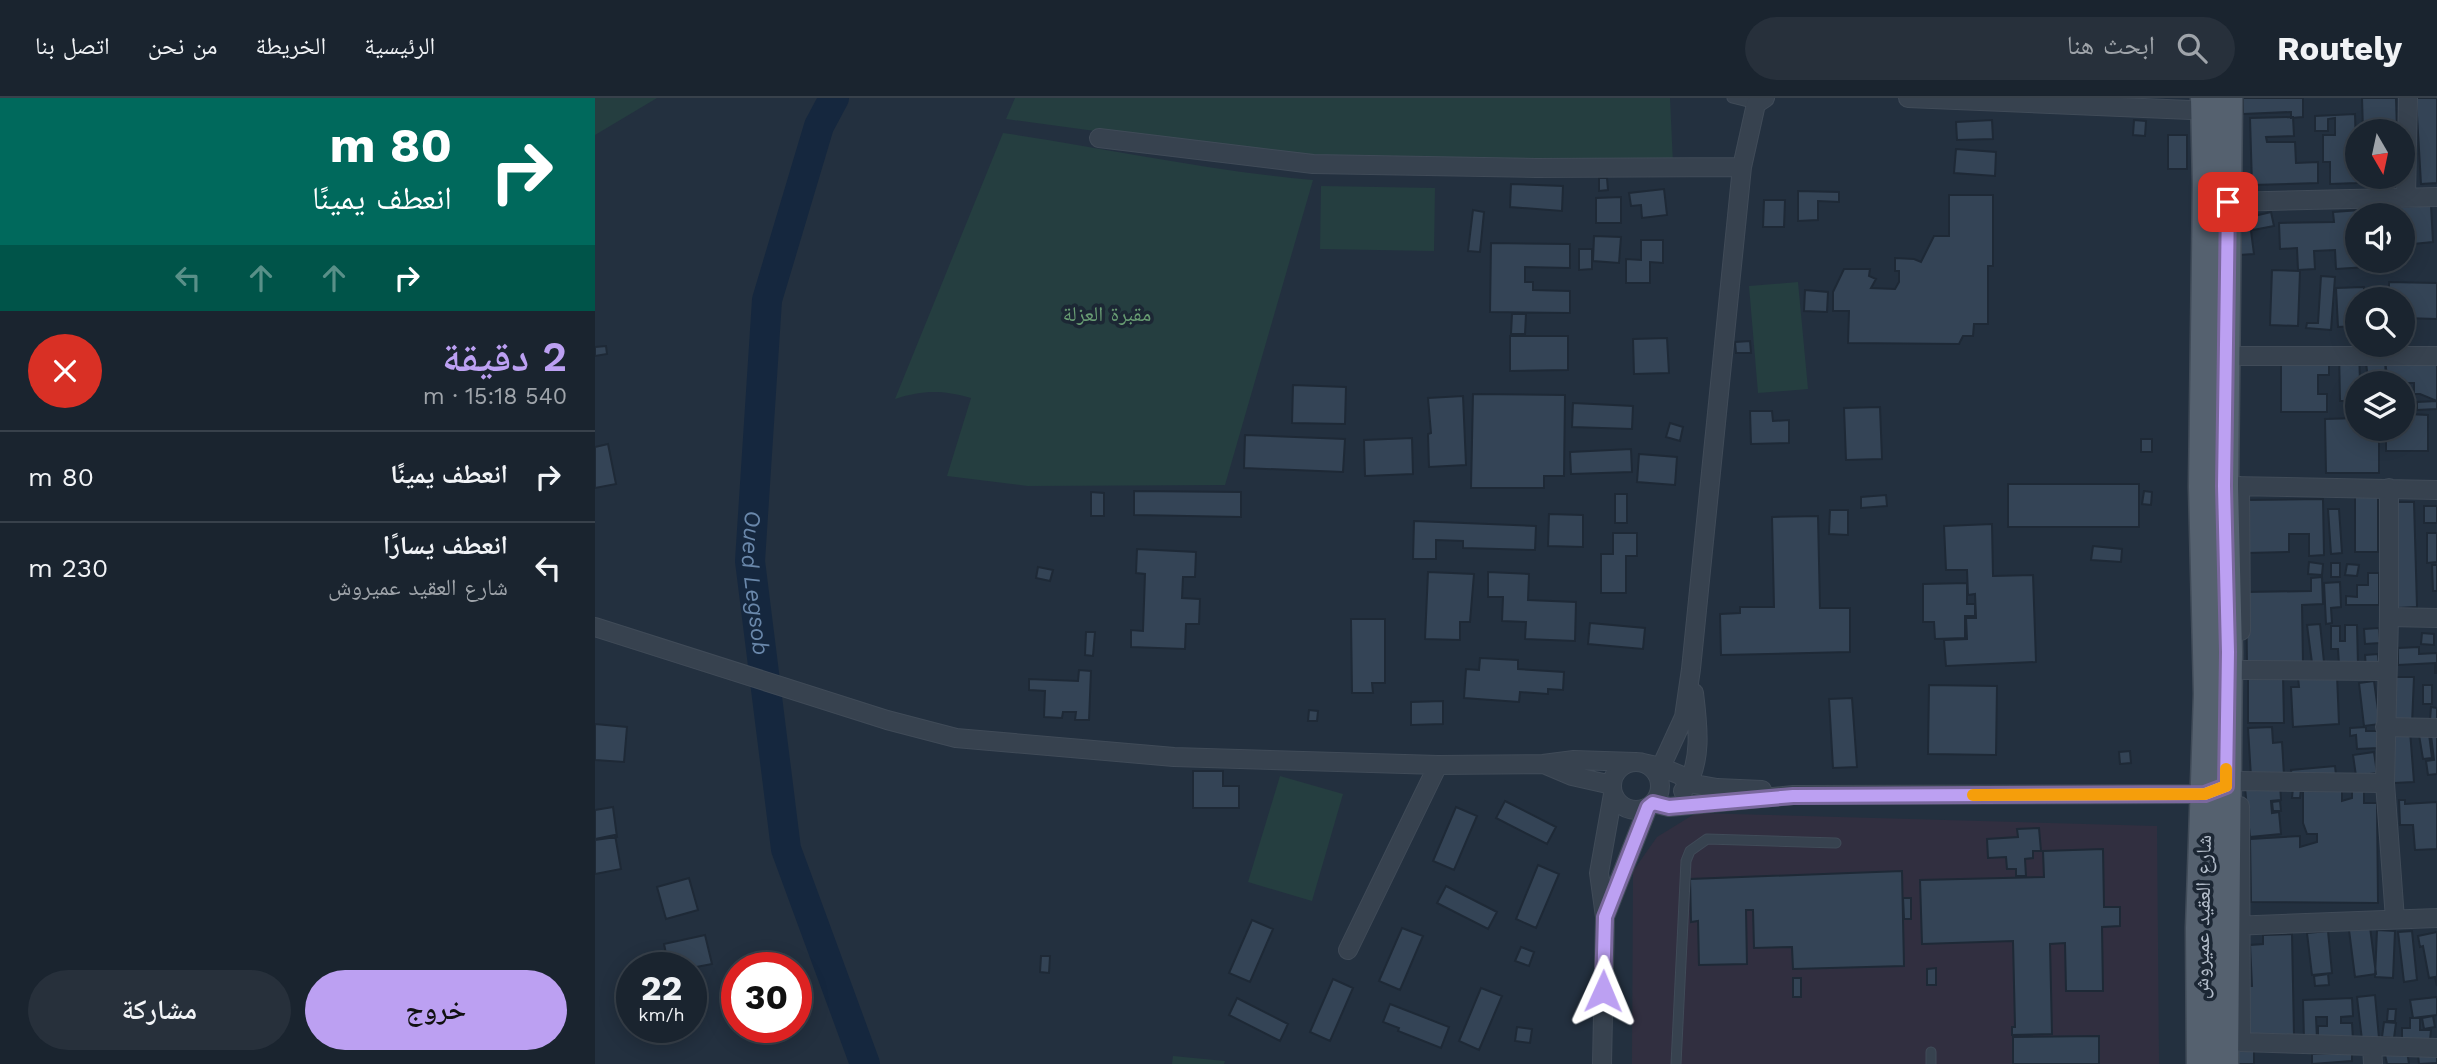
<!DOCTYPE html>
<html lang="ar">
<meta charset="utf-8">
<style>
:root{--surface:#1a242f;--page:#27303b;--text:#f1f3f6;--muted:#9fa4aa;--line:#38414b;--accent:#bca0f2}
body{margin:0;font-family:"Work Sans","Noto Naskh Arabic",sans-serif;background:var(--page);color:var(--text);direction:rtl;height:100vh;display:flex;flex-direction:column;font-size:26px;white-space:nowrap}
*{box-sizing:border-box;margin:0}
p{font-size:23px;color:var(--muted)}
.icon{flex:none;width:38px;height:38px;fill:none;stroke:currentColor;stroke-width:2;stroke-linecap:round;stroke-linejoin:round}
.map{position:relative;flex:1;overflow:hidden;direction:ltr}
.side{display:flex;flex-direction:column;background:var(--surface);width:595px}
.side>*{flex:none}
.guide{background:#00695c;color:#fff;overflow:hidden}
.needle{width:46px;rotate:171deg}
.controls{position:absolute;left:1750px;top:21px;display:grid;gap:14px}
.controls a{display:grid;place-items:center;width:70px;height:70px;border-radius:50%;background:var(--surface);box-shadow:0 4px 18px #0003,0 0 0 2px var(--line);font-size:35px}
.speed{position:absolute;left:21px;top:854px;display:flex;gap:14px;font-size:35px;font-weight:700;text-align:center}
.speed>*{display:grid;place-content:center;width:91px;height:91px;border-radius:50%;background:var(--surface);box-shadow:0 4px 18px #0003,0 0 0 2px var(--line);line-height:1}
.speed small{font-size:18px;font-weight:400}
.speed .limit{border:10px solid #d22;background:#fff;color:#111}
.pin{position:absolute;display:grid;place-items:center;width:60px;height:60px;color:#fff;margin:-30px;border-radius:14px;box-shadow:0 4px 10px #0006}
.me{position:absolute;width:77px;margin:-38px;rotate:1deg;stroke-linejoin:round;filter:drop-shadow(0 0 5px #0008)}
.turn{display:flex;align-items:center;gap:24px;height:147px;padding:0 28px;font-size:32px}
.turn .icon{width:91px;height:91px;stroke-width:2.5}
.turn b{display:block;font-size:49px;line-height:60px}
.lanes{display:flex;align-items:center;height:66px;padding:0 28px;background:#0003;justify-content:center;gap:35px;direction:ltr}
.lanes .off{opacity:.35}
.round{display:grid;place-items:center;flex:none;width:74px;height:74px;border-radius:37px;background:var(--page)}
.summary{display:flex;align-items:center;justify-content:space-between;height:119px;padding:0 28px}
h1{font-size:42px;font-weight:600;line-height:52px;color:var(--accent)}
.cta{display:flex;gap:14px;margin-top:auto;padding:14px 28px}
.cta a{flex:1;height:80px;border-radius:42px;background:var(--accent);color:#111;font-size:28px;font-weight:600;line-height:80px;text-align:center}
.cta a+a{background:var(--page);color:var(--text)}
ul{padding:0;list-style:none}
li{display:flex;align-items:center;gap:21px;height:91px;padding:0 28px;border-top:2px solid var(--line)}
li div{flex:1}
li b{display:block;font-size:26px}
li em{font-style:normal}
header{display:flex;align-items:center;gap:42px;box-sizing:border-box;height:98px;padding:0 35px;background:var(--surface);border-bottom:2px solid var(--line)}
header strong{font-size:33px}
nav{display:flex;gap:38px;margin-inline-start:auto;font-size:24px}
.search{width:490px;height:63px;background:var(--page);display:flex;align-items:center;gap:18px;box-sizing:border-box;padding:0 24px;border-radius:38px;color:var(--muted);font-size:26px}
main{display:flex;flex:1;min-height:0}
.map>svg:first-child{display:block}
.medical{fill:#312f40}
.green{fill:#253e40}
.lines{fill:none;stroke-linecap:round;stroke-linejoin:round}
.river{stroke:#15273e;stroke-width:30}
.building{fill:#344456;stroke:#1e2936;stroke-width:2}
.lane-casing{stroke:#404b58;stroke-width:11}
.street-casing{stroke:#404b58;stroke-width:20}
.primary-casing{stroke:#404b58;stroke-width:31}
.lane{stroke:#37424f;stroke-width:9}
.street{stroke:#37424f;stroke-width:18}
.primary{stroke:#55616f;stroke-width:28}
.route-casing{stroke:#7a689d;stroke-width:18}
.route{stroke:#bca0f2;stroke-width:12}
.slow{stroke:#f59e0b;stroke-width:12}
.labels{text-anchor:middle;dominant-baseline:central;stroke-width:7;stroke-linejoin:round;paint-order:stroke}
.park-label{font-size:21px;fill:#689d73;stroke:#1c2734}
.street-label{font-size:21px;fill:#b3bdca;stroke:#1c2734}
.water-label{font-size:23px;font-style:italic;fill:#6a88ab;stroke:#1c2734}
</style>
<header>
<strong>Routely</strong>
<div class="search"><svg class="icon" aria-label="search" viewBox="0 0 24 24"><circle cx="10" cy="10" r="6"/><path d="M15 15l6 6"/></svg>ابحث هنا</div>
<nav><a>الرئيسية</a><a>الخريطة</a><a>من نحن</a><a>اتصل بنا</a></nav>
</header>
<main>
<div class="map">
<svg width="1842" height="966" viewBox="0 0 1842 966">
<rect width="100%" height="100%" fill="#23303f"/>
<path class="medical" d="M1101,715L1562,728L1564,966H1037L1038,773L1062,739Z"/>
<path class="green" d="M0,0H62L0,37Z
M420,0H1075L1078,66L726,59L610,48L411,21Z
M408,35C511,50 614,73 718,82L630,387L433,388L352,378L376,300C346,292 329,292 300,301Z
M726,88L840,90L839,153L725,151Z
M1203,184L1213,291L1163,295L1154,188Z
M685,678L748,696L717,803L653,784Z
M578,958L630,963L629,966H577Z"/>
<g class="lines">
<path class="river" id="s1" d="M239,0L224,28L172,202L155,463L191,751L270,966"/>
</g>
<path class="building" d="M1648,0H1708V19L1696,20V14L1648,16Z
M1767,0H1801L1802,33H1768Z
M1821,0H1842V85L1826,86Z
M1760,16L1762,85L1735,86V64H1728V37H1740V20L1733,21V33H1720V18Z
M1698,19L1699,38L1671,39L1672,44H1700L1701,65L1723,64V85L1657,87L1655,20Z
M1397,22L1398,41L1362,42L1361,24Z
M1539,22L1551,23L1550,38L1538,37Z
M1573,37H1592V71H1573Z
M1361,51L1401,54L1400,78L1359,75Z
M1769,79H1800V84L1769,85Z
M1004,80H1012L1013,92L1004,93Z
M916,86L968,88L967,113L915,109Z
M1069,91L1072,117L1047,120L1046,107L1036,108L1034,95Z
M1203,93L1244,94V104L1223,103V122L1203,123Z
M1354,97H1398V168H1393V226H1379L1378,238H1368L1364,246L1253,245L1254,213H1238V194L1249,171H1275L1274,178L1281,181L1276,190L1300,191L1304,184V173H1300V160L1319,161L1326,164L1339,138H1354Z
M1026,99V125H1001V100Z
M1169,102H1190L1189,129H1168Z
M1836,107L1838,144L1808,147V117H1762V163H1772V169L1741,171L1740,152L1719,153L1720,171L1703,172L1702,150L1685,151L1684,125L1739,124L1738,114Z
M878,112L889,114L885,154L873,153Z
M1676,114L1679,128L1658,132L1655,119Z
M1655,125L1659,156L1644,157L1641,127Z
M999,138L1026,139L1024,165L998,163Z
M1046,142H1068V165L1055,164V185H1031V161L1046,162Z
M896,145L975,146V170L930,169V184H938V192L975,193V215L895,214Z
M984,151H997V171L984,172Z
M1677,172L1705,173L1703,228L1675,227Z
M1726,178L1740,179L1736,232L1711,230L1712,225H1723Z
M1794,184L1842,185V221L1808,220V201H1775V192H1794Z
M1769,189V201H1762V228L1743,229L1741,190Z
M1210,192L1233,194L1232,214L1209,213Z
M917,216H931L930,236H916Z
M915,238H973V272L915,273Z
M1072,240L1074,275L1039,276L1038,241Z
M1155,243L1156,255H1141L1140,244Z
M11,248L12,256L0,258V249Z
M1764,250L1765,285H1762V303H1745L1744,251Z
M1789,253L1792,279L1773,282L1770,255Z
M1686,256H1734V277H1723V296H1732V314H1686Z
M1842,256V303L1825,296H1819V285H1808V311V285H1791L1790,258Z
M698,287L751,289L750,326L697,325Z
M878,296L970,297L969,378H949V390H876Z
M868,298L871,367L834,369L833,336L836,335L833,300Z
M1842,303V311L1822,312V304Z
M978,305L1038,308L1037,331L977,329Z
M1285,309L1287,361L1251,362L1249,310Z
M1155,313H1177L1178,323L1194,322V345L1156,346Z
M1808,313H1814V316L1833,317V353H1791V331H1808Z
M1762,320V331H1784V375H1731L1730,321Z
M1075,325L1088,329L1085,343L1071,339Z
M650,337L750,341L748,374L649,370Z
M817,340L818,376L770,378L769,342Z
M1546,341H1557V354H1546Z
M13,346L21,386L0,390V349Z
M1036,351L1037,374L976,376L975,354Z
M1044,356L1082,359L1080,387L1042,384Z
M1413,386H1544V429H1413Z
M539,393L646,394V419L539,417Z
M1549,393L1557,394L1556,407L1547,406Z
M496,394L509,395V418H496Z
M1020,396H1032V425H1020Z
M1291,397L1292,408L1266,410V399Z
M1760,399H1783V454H1760Z
M1728,401L1729,457L1714,458V436H1694V454L1652,455L1651,402Z
M1799,404H1819L1822,509L1802,510Z
M1829,408H1842V425H1829Z
M1733,411H1744L1747,455L1736,456Z
M1235,412H1253V437L1234,436Z
M954,416L988,417V449L953,448Z
M1223,418L1225,510H1255V554L1126,557L1125,516L1145,515V509H1179L1177,419Z
M819,423L941,428L940,452L868,450V443L841,442V461H818Z
M1397,426L1398,478L1438,477L1441,564L1351,568L1349,542L1372,541L1371,520H1381L1380,496L1373,497L1372,472H1351L1349,428Z
M1018,435H1042V458H1031V495H1006V456H1018Z
M1832,435H1842V464L1832,465Z
M1498,448L1527,451L1526,464L1496,462Z
M542,451L601,454L600,479H588L587,500L605,501L604,526H591L590,551L536,549V532L548,533L550,476L541,475Z
M1714,464L1728,466L1727,477L1713,476Z
M1736,465H1745V479H1736Z
M1752,466L1764,467L1762,478L1750,477Z
M1837,467H1842V493H1838Z
M443,469L458,472L455,483L441,480Z
M833,474L879,476L875,524H865V542L830,541Z
M893,474L934,476L933,502L981,504L980,543L930,541L931,524L907,523L908,499H893Z
M1773,475H1784V507H1751V498L1762,499V487H1773Z
M1727,479L1728,506L1707,507L1708,565L1652,566L1651,494L1716,493V480Z
M1745,484L1746,509L1736,510L1737,525L1731,526L1729,485Z
M1372,485V506H1380V518H1370V540L1340,541L1339,524H1328V486Z
M756,521H790V585H777L778,595H757Z
M995,525L1050,530L1048,551L993,546Z
M1725,526L1729,564L1717,565L1712,527Z
M1750,527H1762L1763,567H1744L1743,551H1736V528H1745V543H1750Z
M1784,530L1785,545L1770,546L1769,531Z
M491,534H500L498,558L490,557Z
M1827,535L1839,536V547L1826,546Z
M1824,549V556L1842,555V575H1840V565L1803,567V550Z
M1783,556L1784,568L1771,570L1770,557Z
M885,560L923,562V571L969,574L968,592L953,591V596L925,594L924,604L869,600L871,571L884,572Z
M484,572L496,573L494,622H480L481,614H468L467,620L449,619L450,593L434,592V581L483,583Z
M1688,577L1689,625H1653V578Z
M1742,577L1744,626L1698,629L1696,589H1704L1703,579Z
M1801,579H1819L1817,626L1799,625Z
M1779,583L1785,626L1769,628L1764,585Z
M1334,587L1402,588L1401,657L1333,656Z
M1828,587H1837V606H1828Z
M1257,600L1262,669L1238,670L1234,601Z
M848,603V626L816,627V604Z
M1836,609L1842,610V622H1835Z
M714,612L723,613L722,623H713Z
M0,626L32,629L29,664L0,662Z
M1677,629L1678,645L1687,644L1689,677L1656,679L1653,630Z
M1771,629V633H1783L1784,650L1762,651L1761,637L1755,638V630Z
M1815,633L1819,684L1799,685L1796,635Z
M1834,636L1837,660L1828,661L1824,637Z
M1836,637H1842V676L1833,677L1831,663L1839,662Z
M1535,653L1536,665L1525,666L1524,654Z
M1779,654L1782,675L1761,678L1758,657Z
M1740,668L1741,677L1697,681L1696,672Z
M598,673H628V688H644V710H598Z
M1685,686L1686,702L1676,703L1677,715L1684,714L1686,736L1655,739L1650,690Z
M1708,689H1747V703L1757,700V693H1769V705H1782L1783,805L1656,804L1655,741L1705,738V749L1722,744V736H1712L1708,725Z
M1698,690L1706,691L1705,700H1697Z
M1804,702H1810V706L1842,704V751L1820,752L1818,727H1805Z
M910,703L961,729L952,746L901,720Z
M1685,703L1686,713H1678L1677,704Z
M18,709L22,739L0,742V712Z
M861,709L882,718L859,772L838,763Z
M1444,730L1446,753H1438V760L1430,761L1431,778H1421V771H1412L1411,759L1393,760L1392,741L1423,739L1422,731Z
M20,737L26,771L0,776V741Z
M1508,751L1509,809H1525V828L1507,829L1508,893H1471L1470,845L1455,846L1457,936L1417,937V929H1420L1418,843L1327,846L1325,782L1449,779L1448,753Z
M943,767L964,776L941,830L921,821Z
M1307,773L1309,868L1198,871L1197,849L1159,850L1158,812H1151L1152,866L1104,867L1103,823L1096,824L1095,781Z
M94,780L103,812L71,821L62,789Z
M851,788L902,814L893,831L842,805Z
M1308,800H1316V821H1309Z
M657,822L678,831L655,884L634,875Z
M1775,829L1781,876L1760,879L1754,832Z
M807,830L828,838L805,892L784,883Z
M1782,832L1800,833L1798,880L1780,879Z
M1733,833L1737,875L1717,877L1712,835Z
M1817,833L1822,882L1809,884L1803,834Z
M1842,834V888L1840,879L1834,880L1828,848L1825,849L1823,838Z
M1697,836L1699,938L1653,939L1652,888H1657L1655,847L1668,846V837Z
M110,837L117,866L96,870H74L69,846Z
M926,849L939,854L934,868L920,863Z
M446,858H455L454,875L445,874Z
M1341,870V887H1332V871Z
M1733,876L1734,887L1720,888L1719,878Z
M1198,880H1206V899H1198Z
M738,881L758,890L735,943L715,934Z
M886,890L907,898L884,952L864,943Z
M1780,897L1784,940L1767,942L1762,899Z
M1842,899V917L1818,920L1815,902Z
M642,900L693,926L685,943L634,917Z
M1757,900L1758,918L1746,919V925H1757L1758,942L1723,943V928H1732V919H1721L1722,941L1709,942L1708,902Z
M795,906L854,929L846,950L803,933L804,930L788,924Z
M1793,911H1801L1800,923H1792Z
M1838,918L1840,929L1829,931L1827,920Z
M1815,920H1825V932H1836L1835,942L1807,941V930H1815Z
M1789,924L1801,925L1799,940L1787,939Z
M922,929L937,931L935,945L920,943Z
M1504,938V966H1418V939Z
M1659,951V966H1633V952Z
M1812,953L1814,966H1792L1790,957Z
M1842,954V965L1824,966L1823,956Z
M1757,955V963L1717,966V956Z"/>
<g class="lines">
<defs>
<path id="lane" d="M1137,0L1161,6
M1081,966L1091,763L1095,753L1112,741L1241,745
M1336,966V954"/>
<path id="street" d="M1313,0L1619,13
M504,40L718,66L941,70L1147,69
M1811,99L1813,0
M1633,104L1842,99
M1631,258H1842
M1636,388L1842,392
M1645,388L1646,533
M1794,390V519L1790,685L1800,821
M1794,519L1842,520
M0,529L292,622L361,640L579,659L843,667L948,666L979,662L1040,664
M1646,572L1792,573
M1790,629L1842,630
M1017 688a24 24 0 1 1 48 0a24 24 0 1 1-48 0Z
M1048,665L1066,669L1085,677L1094,685L1122,690L1167,692
M951,667L977,678L1017,687
M1066,669L1089,619L1096,571L1147,69L1161,6L1170,0
M1088,693C1108,666 1103,627 1099,595
M1058,705L1074,709L1198,697L1610,696L1644,683L1790,685
M1645,708L1646,944L1777,948
M1011,816L1053,709
M1636,828L1842,820
M753,852L843,667
M1007,966L1010,819L1004,775L1018,696
M1778,966L1777,948L1842,950"/>
<path id="primary" d="M1606,966L1605,830L1613,596L1608,389L1612,86L1610,0
M1629,966L1633,554L1629,388L1633,0"/>
</defs>
<use href="#lane" class="lane-casing"/>
<use href="#street" class="street-casing"/>
<use href="#primary" class="primary-casing"/>
<use href="#lane" class="lane"/>
<use href="#street" class="street"/>
<use href="#primary" class="primary"/>
</g>
<g class="lines">
<defs>
<path id="route" d="M1008,893L1010,819L1053,709L1058,705L1074,709L1198,698L1610,696L1631,688L1633,554L1629,388L1633,104"/>
</defs>
<use href="#route" class="route-casing"/>
<use href="#route" class="route"/>
<path class="slow" d="M1378,697L1610,696L1631,688V671"/>
</g>
<g class="labels">
<g class="park-label">
<text x="512" y="215">مقبرة العزلة</text>
</g>
<g class="street-label">
<text transform="translate(1607 819) rotate(-89)">شارع العقيد عميروش</text>
</g>
<g class="water-label">
<text stroke="none"><textPath href="#s1" startOffset="497">Oued Legsob</textPath></text>
</g>
</g>
</svg>
<div class="controls">
<a><svg class="needle" viewBox="-14 -14 28 28"><path d="M0-13l5 13h-10z" fill="#e53935"/><path d="M0 13l5-13h-10z" fill="#9fa4aa"/></svg></a>
<a><svg class="icon" aria-label="sound" viewBox="0 0 24 24"><path d="M4 9h4l5-4v14l-5-4H4zM17 9q2 3 0 6"/></svg></a>
<a><svg class="icon" aria-label="search" viewBox="0 0 24 24"><circle cx="10" cy="10" r="6"/><path d="M15 15l6 6"/></svg></a>
<a><svg class="icon" aria-label="layers" viewBox="0 0 24 24"><path d="M12 4l9 5-9 5-9-5zM3 14l9 5 9-5"/></svg></a>
</div>
<div class="speed"><div>22<small>km/h</small></div><div class="limit">30</div></div>
<div class="pin" style="left:1633px;top:104px;background:#d93025"><svg class="icon" aria-label="arrive" viewBox="0 0 24 24"><path d="M6 21V4h12l-3 4 3 4H6"/></svg></div>
<svg class="me" style="left:1008px;top:893px" viewBox="-20 -20 40 40"><path d="M0-17L14 15 0 8-14 15z" fill="#bca0f2" stroke="#fff" stroke-width="4"/></svg>
</div>
<section class="side">
<div class="guide">
<div class="turn"><svg class="icon" aria-label="right" viewBox="0 0 24 24"><path d="M7 20v-9h11M14 6l5 5-5 5"/></svg><div><b>80 m</b>انعطف يمينًا</div></div>
<div class="lanes"><svg class="icon off" aria-label="left" viewBox="0 0 24 24"><path d="M17 20v-9H6M10 6l-5 5 5 5"/></svg><svg class="icon off" aria-label="ahead" viewBox="0 0 24 24"><path d="M12 20V5M6 11l6-6 6 6"/></svg><svg class="icon off" aria-label="ahead" viewBox="0 0 24 24"><path d="M12 20V5M6 11l6-6 6 6"/></svg><svg class="icon" aria-label="right" viewBox="0 0 24 24"><path d="M7 20v-9h11M14 6l5 5-5 5"/></svg></div>
</div>
<div class="summary"><div><h1>2 دقيقة</h1><p>540 m · 15:18</p></div><a class="round" style="background:#d93025;color:#fff"><svg class="icon" aria-label="close" viewBox="0 0 24 24"><path d="M6 6l12 12M18 6L6 18"/></svg></a></div>
<ul>
<li><svg class="icon" aria-label="right" viewBox="0 0 24 24"><path d="M7 20v-9h11M14 6l5 5-5 5"/></svg><div><b>انعطف يمينًا</b></div><em>80 m</em></li>
<li><svg class="icon" aria-label="left" viewBox="0 0 24 24"><path d="M17 20v-9H6M10 6l-5 5 5 5"/></svg><div><b>انعطف يسارًا</b><p>شارع العقيد عميروش</p></div><em>230 m</em></li>
</ul>
<div class="cta"><a>خروج</a><a>مشاركة</a></div>
</section>
</main>
